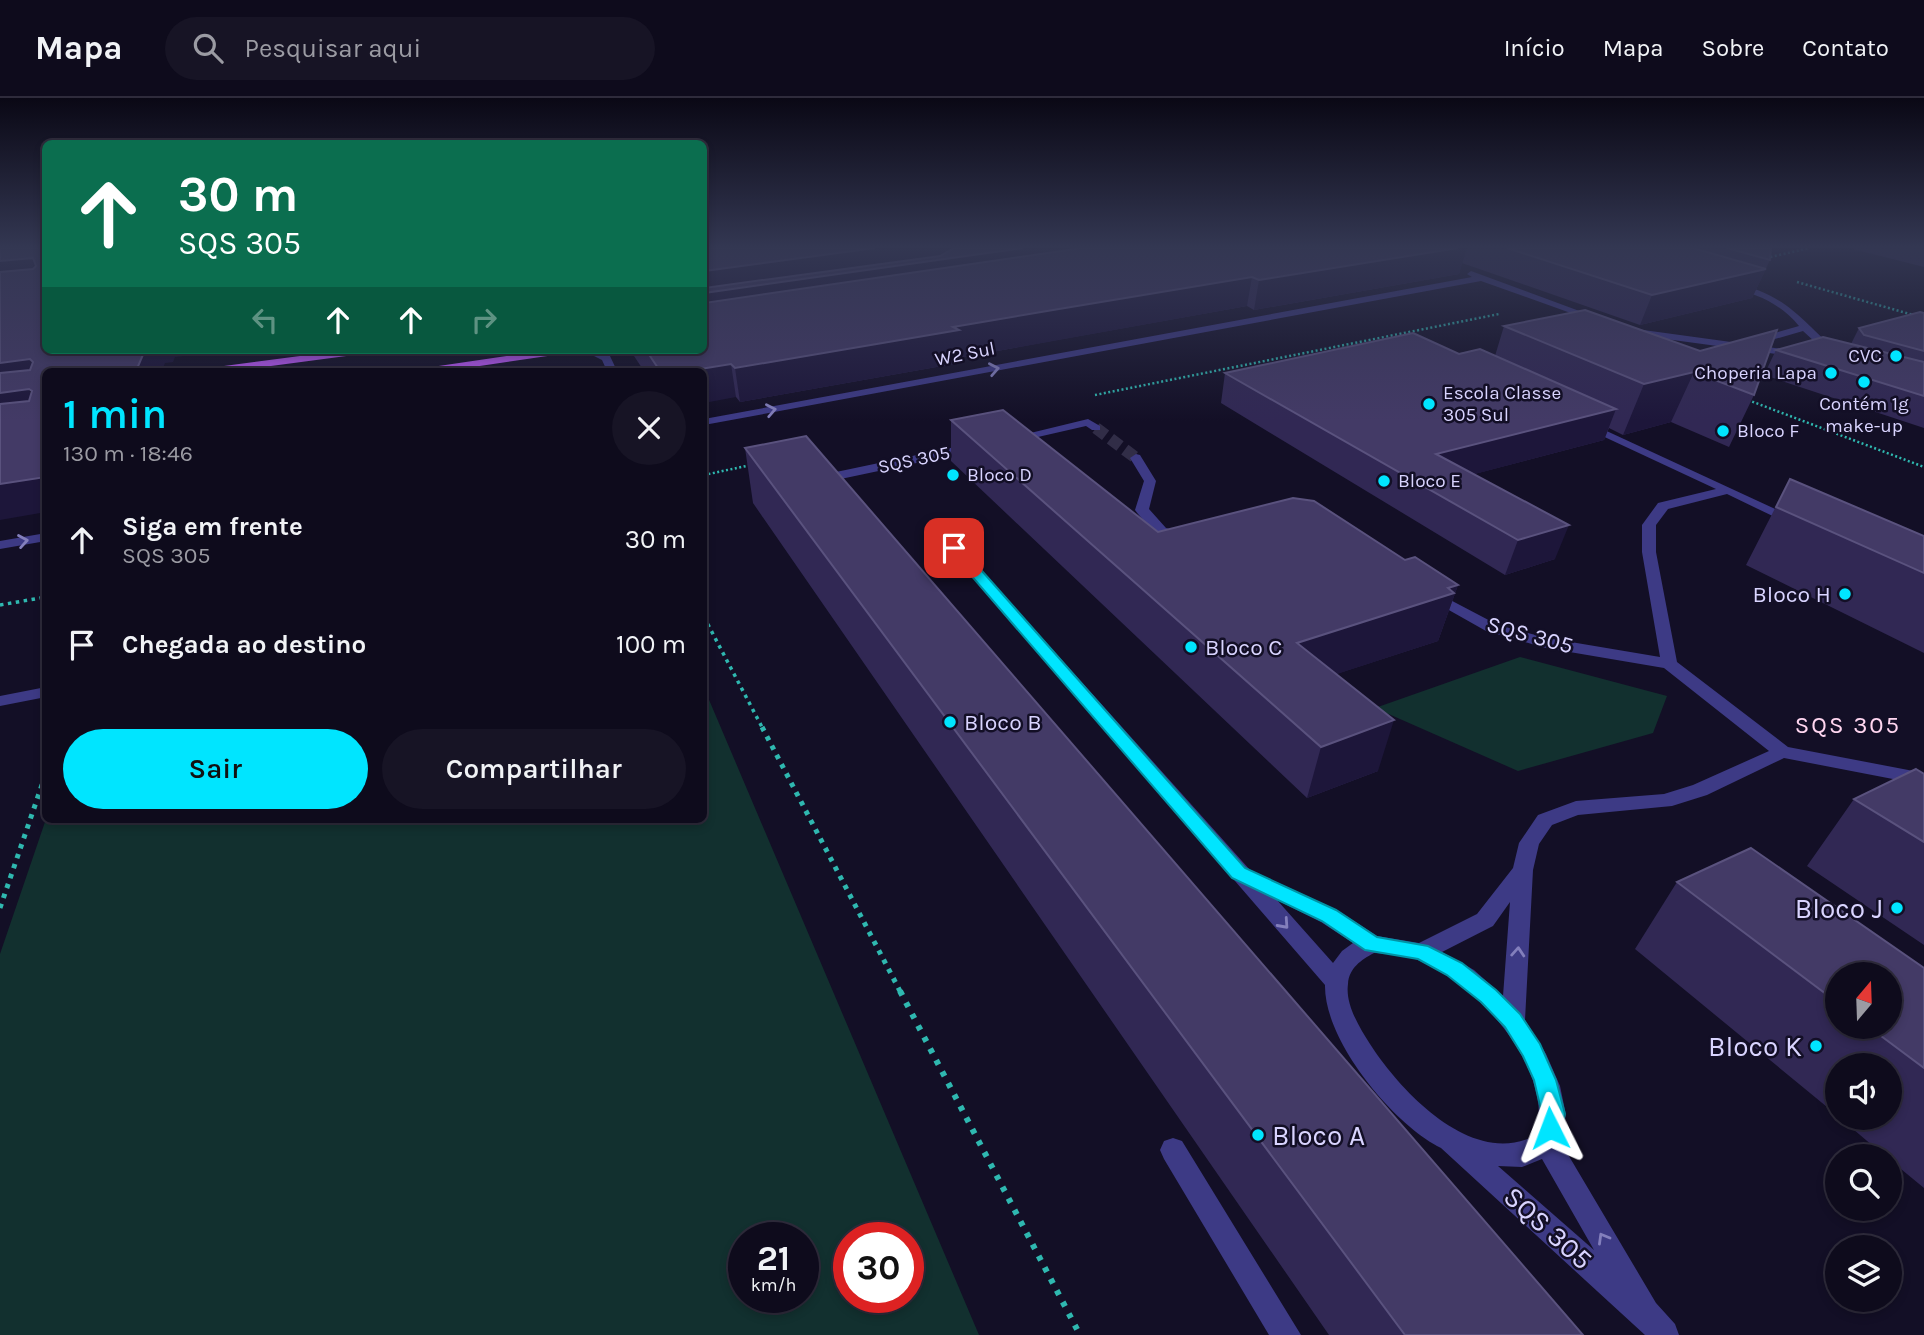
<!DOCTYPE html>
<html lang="pt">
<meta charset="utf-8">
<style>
:root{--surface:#0e0b1c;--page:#171425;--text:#f1f3f6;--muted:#9b9ba3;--line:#2e2b3b;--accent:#00e5ff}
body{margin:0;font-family:Karla,sans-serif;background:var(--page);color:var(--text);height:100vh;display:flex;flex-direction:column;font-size:26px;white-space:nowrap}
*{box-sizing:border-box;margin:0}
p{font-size:23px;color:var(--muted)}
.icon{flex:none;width:38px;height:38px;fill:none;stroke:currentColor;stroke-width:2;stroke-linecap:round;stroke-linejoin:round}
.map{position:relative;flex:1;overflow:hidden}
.details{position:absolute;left:42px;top:270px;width:665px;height:455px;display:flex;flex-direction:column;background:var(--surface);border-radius:10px;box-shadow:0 4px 10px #0003,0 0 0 2px var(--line)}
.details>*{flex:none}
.top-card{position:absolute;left:42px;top:42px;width:665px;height:214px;border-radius:10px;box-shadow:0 4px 10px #0003,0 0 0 2px var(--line);background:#0b6e4f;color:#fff;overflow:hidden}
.needle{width:46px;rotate:19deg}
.controls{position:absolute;left:1825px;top:864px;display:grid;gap:14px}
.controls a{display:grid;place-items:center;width:77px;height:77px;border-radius:50%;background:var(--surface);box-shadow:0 4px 10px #0003,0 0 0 2px var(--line);font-size:35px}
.speed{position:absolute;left:728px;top:1124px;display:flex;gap:14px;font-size:35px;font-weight:700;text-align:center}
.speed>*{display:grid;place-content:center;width:91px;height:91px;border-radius:50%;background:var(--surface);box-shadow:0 4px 10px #0003,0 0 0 2px var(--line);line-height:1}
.speed small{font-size:18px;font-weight:400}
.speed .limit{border:10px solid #d22;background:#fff;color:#111}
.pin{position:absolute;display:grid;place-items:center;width:60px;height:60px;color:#fff;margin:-30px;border-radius:14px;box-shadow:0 4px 10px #0006}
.me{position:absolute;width:77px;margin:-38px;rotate:357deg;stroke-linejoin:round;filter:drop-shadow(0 0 5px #0008)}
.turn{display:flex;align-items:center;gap:24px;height:147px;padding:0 21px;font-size:32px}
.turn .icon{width:91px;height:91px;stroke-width:2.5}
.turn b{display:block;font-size:49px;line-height:60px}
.lanes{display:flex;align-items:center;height:66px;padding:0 21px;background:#0003;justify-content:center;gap:35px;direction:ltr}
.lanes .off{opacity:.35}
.round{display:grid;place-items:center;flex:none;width:74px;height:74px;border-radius:37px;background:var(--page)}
.summary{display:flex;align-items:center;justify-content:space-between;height:119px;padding:0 21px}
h1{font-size:42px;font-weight:600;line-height:52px;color:var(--accent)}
.button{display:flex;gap:14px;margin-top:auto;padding:14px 21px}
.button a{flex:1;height:80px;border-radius:42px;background:var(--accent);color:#111;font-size:28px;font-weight:600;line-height:80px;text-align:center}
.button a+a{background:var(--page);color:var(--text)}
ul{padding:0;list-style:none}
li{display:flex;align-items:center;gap:21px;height:105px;padding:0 21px}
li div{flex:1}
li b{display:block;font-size:26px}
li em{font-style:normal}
header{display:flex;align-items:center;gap:42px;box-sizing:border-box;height:98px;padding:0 35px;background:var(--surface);border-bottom:2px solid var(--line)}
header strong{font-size:33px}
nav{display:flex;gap:38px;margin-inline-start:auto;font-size:24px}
.search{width:490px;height:63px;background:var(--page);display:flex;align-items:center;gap:18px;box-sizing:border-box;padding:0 24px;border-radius:38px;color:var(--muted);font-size:26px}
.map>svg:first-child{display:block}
.green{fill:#12302f;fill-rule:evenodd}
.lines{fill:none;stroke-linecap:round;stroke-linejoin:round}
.minor-tunnel{stroke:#312d47;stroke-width:12;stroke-dasharray:12 6;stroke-linecap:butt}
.path-far3{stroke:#2fb8b0;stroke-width:2.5;stroke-dasharray:2 2.5;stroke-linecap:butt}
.path-far2{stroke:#2fb8b0;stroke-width:3.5;stroke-dasharray:3.5 4.5;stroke-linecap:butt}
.path-far1{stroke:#2fb8b0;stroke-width:5;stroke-dasharray:4.5 6;stroke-linecap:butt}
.path{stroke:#2fb8b0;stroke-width:6;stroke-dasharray:5 8;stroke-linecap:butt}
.minor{fill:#3d3a85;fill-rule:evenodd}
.major{fill:#c25bff;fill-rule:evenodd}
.wall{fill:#312854;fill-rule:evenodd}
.shaded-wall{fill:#1d163a}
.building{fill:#433a66;stroke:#5a527e;stroke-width:2}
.oneway{stroke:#837fbc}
.route{fill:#00e5ff;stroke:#0095a6;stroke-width:2}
.poi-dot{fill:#00e5ff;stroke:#130f26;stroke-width:2.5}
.labels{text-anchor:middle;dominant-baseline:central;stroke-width:5;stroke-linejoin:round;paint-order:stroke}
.far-street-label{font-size:19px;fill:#d9d4ff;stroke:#130f26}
.far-poi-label{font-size:19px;fill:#d9d4ff;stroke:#130f26;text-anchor:start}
.poi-label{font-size:23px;fill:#d9d4ff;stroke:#130f26;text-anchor:start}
.street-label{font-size:23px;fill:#d9d4ff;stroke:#130f26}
.neighbourhood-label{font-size:24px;letter-spacing:2px;fill:#ffd6f0;stroke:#130f26}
.near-poi-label{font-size:28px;fill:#d9d4ff;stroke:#130f26;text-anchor:end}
.near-street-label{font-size:28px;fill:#d9d4ff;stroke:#130f26}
</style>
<header>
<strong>Mapa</strong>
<div class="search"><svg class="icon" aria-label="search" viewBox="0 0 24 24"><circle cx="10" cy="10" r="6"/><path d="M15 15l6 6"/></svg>Pesquisar aqui</div>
<nav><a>Início</a><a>Mapa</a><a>Sobre</a><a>Contato</a></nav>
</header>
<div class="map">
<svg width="1924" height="1237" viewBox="0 0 1924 1237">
<rect width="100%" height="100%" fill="#130f26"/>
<path class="green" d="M1520,559L1667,598L1653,635L1518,673L1375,610Z
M704,590L979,1237H0V856L46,721H704ZM803,1139V1199H744V1139ZM849,1139H908V1199H849Z"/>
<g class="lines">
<path class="minor-tunnel" d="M1096,330L1136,360"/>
<path class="path-far3" d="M1766,160L1810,150
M1797,184L1924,220
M1095,297L1499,216
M1748,302L1924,369
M704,377L751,367"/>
<path class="path-far2" d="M0,507L46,499
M704,519L763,631"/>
<path class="path-far1" d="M762,629L901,895
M0,810L46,675"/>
<path class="path" d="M900,893L1080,1237"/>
<path class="minor" d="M1471,173L1601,221L1593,223L1481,183L704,327V321L1472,179L1467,176Z
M1732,184C1787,198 1797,217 1836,253L1827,255L1803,233L1754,247L1803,254V258L1799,259L1636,237L1631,234L1636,231L1753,247L1749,244L1750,242L1799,228C1780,205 1757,196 1729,189L1728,187Z
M582,252H596L610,258L617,273H607L602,262Z
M1088,321L1100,328V332H1092L1086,328L1012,345L1006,341Z
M1585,323L1799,422L1797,425H1787L1727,396L1668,411L1656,427V454L1677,564L1788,649L1924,675V687L1784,660L1707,697L1672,708L1578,717L1552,727L1539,746L1533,772L1525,922L1546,956L1560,988L1566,1017L1560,1043L1656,1205L1675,1226L1679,1237H1645L1441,1050C1393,1026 1324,943 1325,887L947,450L949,447H959L1250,772L1337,812L1377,838L1419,845L1477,816L1513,770L1519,745L1538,717L1576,703L1664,696L1693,687L1769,653L1664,570L1546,550L1486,533L1424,498L1427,495H1437L1498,527L1547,540L1660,559L1642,454V427L1658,405L1716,391L1581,328L1579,326ZM1277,802L1321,824L1353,845L1342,853L1333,865ZM1510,804L1503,898L1474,872L1442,854L1493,828ZM1374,855C1386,856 1400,856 1412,860C1473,880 1555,969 1536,1037C1473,1071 1401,994 1370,946C1360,930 1345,907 1348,886C1349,870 1361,862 1374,855ZM1542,1061L1594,1152L1498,1068L1522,1069Z
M974,345L978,346V352L817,386L811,382L817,378Z
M1136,356L1140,357L1156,383L1149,411L1166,430L1189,437V443C1166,447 1148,429 1135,412L1144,383L1130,360Z
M46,435V443L0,451V443Z
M46,589V599L0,608V598Z
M1173,1040L1182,1043L1301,1237H1269L1164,1061L1160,1052L1164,1043Z"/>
<path class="major" d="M346,252H374L369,255L233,273H204L209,270Z
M547,252H573L568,255L446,273H420L425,270Z"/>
</g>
<path class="wall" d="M704,150H1771L1770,162L1752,200L1640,227L1462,165L1459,176L1254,212L1247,208L1057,242L959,260V265L740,304L736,299L704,273H644L630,252H704Z
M1854,150H1924V169L1853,151Z
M1585,212L1754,297L1729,349L1671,324L1623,337L1609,330L1604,342L1474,376L1555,461L1505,477L1221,305L1225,275L1459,256L1495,258L1504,228Z
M1924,215V330L1764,277L1776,252L1851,246L1859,230Z
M951,322L1158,434L1405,462L1458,487L1438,543L1336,576L1378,673L1307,700L951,363Z
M745,350L1583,1237H1329L753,405Z
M1790,381L1924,438V555L1746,467Z
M1924,676V847L1807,768L1854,701Z
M1677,784L1924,870V1090L1890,1062V1059H1886L1840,1020H1890V968H1838V1018L1635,851ZM1838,877L1890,929H1838Z"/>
<path class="shaded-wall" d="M875,150H1208L704,227V173Z
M1458,150H1467L1459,176L1254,212L1259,182Z
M33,160L46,184L0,189V163Z
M1766,171L1752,200L1640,227L1652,197Z
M1252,179L1247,208L959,260V265L740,304L735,270L953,229Z
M145,252H195L193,257L175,259L173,264L165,265L162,273H136Z
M30,261L46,289L29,292L46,320L0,326V265Z
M731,266L736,299L704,305V273H688Z
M1694,274L1671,324L1623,337L1644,286Z
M1616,311L1604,342L1426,389L1436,356Z
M46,379V414L0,422V386Z
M1569,427L1555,461L1505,477L1518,442Z
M1458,487L1438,543L1285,593L1297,545Z
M1394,622L1378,673L1307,700L1321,649Z"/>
<path class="building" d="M0,150H46V252H145L136,273H46V379L0,386V306L29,303L32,293L29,291L0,295V275L30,272L33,264L30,261L0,265V174L33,171L36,168L33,160L0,163Z
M704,150H875L704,173Z
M954,150H1023L704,195V190L940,158Z
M1082,150H1458L1259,182L1252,179L1059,211L953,229L959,232L735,270L731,266L688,273H660L646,252H704V205Z
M1507,150H1693L1766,171L1652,197Z
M1727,150H1771L1770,162Z
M1585,212L1700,253L1777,232L1754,297L1694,274L1644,286L1504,228Z
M1920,214L1924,215V253L1864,237L1859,230Z
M1413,235L1459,256L1480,251L1616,311L1436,356L1569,427L1518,442L1225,275Z
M1823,239L1924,264V298L1776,252Z
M1003,312L1158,434L1293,400L1314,403L1405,462L1415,459L1458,487L1448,490L1454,495L1297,545L1394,622L1321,649L951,322Z
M806,338L1583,1237H1405L745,350Z
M1790,381L1924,438V475L1776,409Z
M1916,671L1924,676V744L1854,701Z
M1751,750L1924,870V970L1869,929H1890V877H1838V905L1677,784Z"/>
<defs><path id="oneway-chevron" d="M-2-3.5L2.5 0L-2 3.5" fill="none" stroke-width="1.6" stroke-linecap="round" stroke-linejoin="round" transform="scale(1.75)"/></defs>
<g class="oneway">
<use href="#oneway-chevron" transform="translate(994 271) rotate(-11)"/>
<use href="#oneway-chevron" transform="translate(771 312) rotate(-11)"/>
<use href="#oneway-chevron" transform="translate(23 443) rotate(-10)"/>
<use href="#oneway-chevron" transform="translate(1284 826) rotate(48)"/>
<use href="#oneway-chevron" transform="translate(1518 854) rotate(-86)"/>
<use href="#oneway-chevron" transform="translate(1603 1140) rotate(-120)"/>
</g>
<linearGradient id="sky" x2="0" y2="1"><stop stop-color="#0a0815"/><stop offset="0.46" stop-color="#333752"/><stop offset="1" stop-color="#333752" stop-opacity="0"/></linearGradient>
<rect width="1924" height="323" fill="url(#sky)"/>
<path class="route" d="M954,446L959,447L1245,770L1336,812L1377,839L1428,848L1462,865L1496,892L1520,916L1540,946L1556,982L1565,1016L1559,1038L1550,1041L1542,1038L1539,1030L1542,1016L1534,982L1523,958L1505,929L1481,904L1447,877L1418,861L1365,852L1322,823L1232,780L950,453V447Z"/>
<g class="poi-dot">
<circle cx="1896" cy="258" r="7"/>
<circle cx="1831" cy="275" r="7"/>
<circle cx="1864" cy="284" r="7"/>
<circle cx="1429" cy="306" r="7"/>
<circle cx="1723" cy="333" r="7"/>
<circle cx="953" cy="377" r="7"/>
<circle cx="1384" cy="383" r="7"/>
<circle cx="1845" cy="496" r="7"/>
<circle cx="1191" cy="549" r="7"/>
<circle cx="950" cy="624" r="7"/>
<circle cx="1897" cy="810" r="7"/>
<circle cx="1816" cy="948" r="7"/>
<circle cx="1258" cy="1037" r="7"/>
</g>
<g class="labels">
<g class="far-street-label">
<text transform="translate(965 256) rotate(-11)">W2 Sul</text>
<text transform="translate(914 362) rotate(-12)">SQS 305</text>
</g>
<g class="far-poi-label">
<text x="1882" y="258" text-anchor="end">CVC</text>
<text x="1817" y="275" text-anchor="end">Choperia Lapa</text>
<text x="1443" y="295">Escola Classe<tspan x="1443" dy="22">305 Sul</tspan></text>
<text x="1864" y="306" text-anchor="middle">Contém 1g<tspan x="1864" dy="22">make-up</tspan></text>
<text x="1737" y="333">Bloco F</text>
<text x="967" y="377">Bloco D</text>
<text x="1398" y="383">Bloco E</text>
</g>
<g class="poi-label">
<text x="1831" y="496" text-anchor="end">Bloco H</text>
<text x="1205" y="549">Bloco C</text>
<text x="964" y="624">Bloco B</text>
</g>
<g class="street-label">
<text transform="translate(1530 537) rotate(15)">SQS 305</text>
</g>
<g class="neighbourhood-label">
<text x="1848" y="627">SQS 305</text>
</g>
<g class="near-poi-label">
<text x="1883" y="810">Bloco J</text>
<text x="1802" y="948">Bloco K</text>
<text x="1272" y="1037" text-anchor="start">Bloco A</text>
</g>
<g class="near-street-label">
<text transform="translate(1548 1130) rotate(42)">SQS 305</text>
</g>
</g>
</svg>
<div class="controls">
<a><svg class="needle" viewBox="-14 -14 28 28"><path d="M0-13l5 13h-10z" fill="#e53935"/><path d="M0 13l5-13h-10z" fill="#9b9ba3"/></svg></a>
<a><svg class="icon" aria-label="sound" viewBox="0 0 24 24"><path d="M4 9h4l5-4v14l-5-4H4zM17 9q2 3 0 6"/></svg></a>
<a><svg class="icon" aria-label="search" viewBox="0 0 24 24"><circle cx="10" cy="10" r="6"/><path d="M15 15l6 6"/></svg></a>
<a><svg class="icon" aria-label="layers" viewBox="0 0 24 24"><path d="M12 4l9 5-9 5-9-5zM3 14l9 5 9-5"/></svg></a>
</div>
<div class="speed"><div>21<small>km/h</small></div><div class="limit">30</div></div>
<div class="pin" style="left:954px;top:450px;background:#d93025"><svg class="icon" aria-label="arrive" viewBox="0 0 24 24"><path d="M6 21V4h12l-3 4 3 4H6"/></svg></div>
<svg class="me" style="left:1550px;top:1030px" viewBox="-20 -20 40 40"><path d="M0-17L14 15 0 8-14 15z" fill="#00e5ff" stroke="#fff" stroke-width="4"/></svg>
<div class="top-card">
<div class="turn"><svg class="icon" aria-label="ahead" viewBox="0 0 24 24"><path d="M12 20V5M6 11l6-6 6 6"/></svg><div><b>30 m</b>SQS 305</div></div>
<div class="lanes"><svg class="icon off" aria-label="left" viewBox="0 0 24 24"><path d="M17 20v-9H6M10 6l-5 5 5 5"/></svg><svg class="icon" aria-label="ahead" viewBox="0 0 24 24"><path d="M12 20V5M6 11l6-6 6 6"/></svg><svg class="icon" aria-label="ahead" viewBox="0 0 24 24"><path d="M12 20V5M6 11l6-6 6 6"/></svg><svg class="icon off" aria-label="right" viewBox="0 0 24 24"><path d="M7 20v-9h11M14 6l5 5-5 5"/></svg></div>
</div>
<section class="details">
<div class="summary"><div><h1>1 min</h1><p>130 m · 18:46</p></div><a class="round"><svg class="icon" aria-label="close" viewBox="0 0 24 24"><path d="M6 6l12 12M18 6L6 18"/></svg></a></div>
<ul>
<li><svg class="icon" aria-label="ahead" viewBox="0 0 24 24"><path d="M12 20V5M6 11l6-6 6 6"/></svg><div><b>Siga em frente</b><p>SQS 305</p></div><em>30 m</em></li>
<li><svg class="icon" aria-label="arrive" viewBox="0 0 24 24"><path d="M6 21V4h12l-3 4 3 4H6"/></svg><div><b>Chegada ao destino</b></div><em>100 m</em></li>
</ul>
<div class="button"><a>Sair</a><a>Compartilhar</a></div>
</section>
</div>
